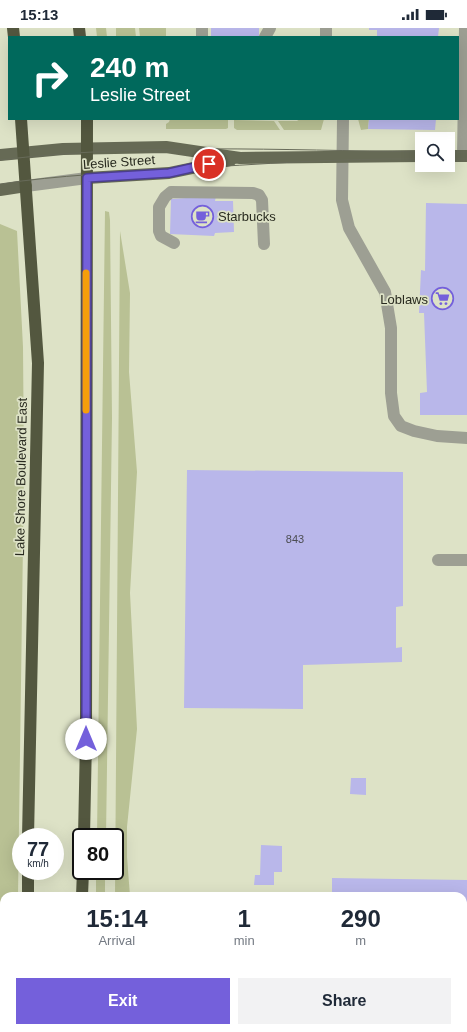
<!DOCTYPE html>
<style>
:root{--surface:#fff;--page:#f2f2f3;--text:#1f2937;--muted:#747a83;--accent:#7460db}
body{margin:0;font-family:Arial,sans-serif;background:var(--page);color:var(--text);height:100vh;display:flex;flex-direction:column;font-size:15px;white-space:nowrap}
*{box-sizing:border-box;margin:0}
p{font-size:13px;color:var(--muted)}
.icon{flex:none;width:22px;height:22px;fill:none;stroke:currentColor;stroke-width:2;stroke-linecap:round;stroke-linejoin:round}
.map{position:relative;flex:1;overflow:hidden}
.drawer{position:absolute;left:0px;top:864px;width:467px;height:140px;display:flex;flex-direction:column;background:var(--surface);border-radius:12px 12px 0 0;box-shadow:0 4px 16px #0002}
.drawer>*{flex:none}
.hud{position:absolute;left:8px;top:8px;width:451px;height:84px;border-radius:0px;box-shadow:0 4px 16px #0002;background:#00695c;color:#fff;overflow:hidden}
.tools{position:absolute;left:415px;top:104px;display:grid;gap:8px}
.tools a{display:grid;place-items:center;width:40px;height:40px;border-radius:0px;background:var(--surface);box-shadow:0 4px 16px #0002;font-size:20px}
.speed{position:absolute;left:12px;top:800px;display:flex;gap:8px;font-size:20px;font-weight:700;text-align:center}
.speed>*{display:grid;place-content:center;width:52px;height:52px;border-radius:50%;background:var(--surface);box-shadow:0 4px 16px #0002;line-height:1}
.speed small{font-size:10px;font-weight:400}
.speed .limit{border:2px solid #111;border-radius:6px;background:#fff;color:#111}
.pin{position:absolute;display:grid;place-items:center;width:34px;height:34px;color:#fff;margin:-17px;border:2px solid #fff;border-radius:50%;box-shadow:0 1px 4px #0007}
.me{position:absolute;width:44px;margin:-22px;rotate:0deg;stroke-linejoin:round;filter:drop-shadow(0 0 3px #0008)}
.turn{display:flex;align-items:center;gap:14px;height:84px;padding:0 16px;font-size:18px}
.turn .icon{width:52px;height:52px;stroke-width:2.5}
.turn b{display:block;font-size:28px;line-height:34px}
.eta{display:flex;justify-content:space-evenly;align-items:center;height:68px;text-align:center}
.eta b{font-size:24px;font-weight:700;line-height:28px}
.cta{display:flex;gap:8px;margin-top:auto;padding:8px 16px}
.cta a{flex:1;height:46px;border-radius:0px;background:var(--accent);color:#fff;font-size:16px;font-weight:700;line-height:46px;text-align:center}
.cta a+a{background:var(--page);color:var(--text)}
.status{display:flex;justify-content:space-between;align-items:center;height:28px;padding:0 20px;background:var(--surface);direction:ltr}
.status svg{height:11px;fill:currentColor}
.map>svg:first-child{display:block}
.green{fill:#b9c194}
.building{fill:#b9b7ea}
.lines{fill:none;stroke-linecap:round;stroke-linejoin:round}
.minor{stroke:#9d9f93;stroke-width:12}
.major{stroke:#666a55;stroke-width:12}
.highway{stroke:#53573f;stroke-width:12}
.tram{stroke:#686b5a;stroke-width:1}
.route-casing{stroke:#4b3e8e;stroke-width:10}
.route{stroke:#7460db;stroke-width:7}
.slow{stroke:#f59e0b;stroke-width:7}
.labels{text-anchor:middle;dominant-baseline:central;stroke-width:3.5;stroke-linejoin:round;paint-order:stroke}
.number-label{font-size:11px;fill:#4c4d52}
.street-label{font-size:13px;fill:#282a1f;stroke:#dde2c6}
.poi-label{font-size:13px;fill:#282a1f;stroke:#dde2c6;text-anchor:start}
</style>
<div class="status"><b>15:13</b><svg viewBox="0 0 49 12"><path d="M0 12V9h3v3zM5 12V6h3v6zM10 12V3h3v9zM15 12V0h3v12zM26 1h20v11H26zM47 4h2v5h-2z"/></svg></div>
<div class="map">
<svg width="467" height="1004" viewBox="0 0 467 1004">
<rect width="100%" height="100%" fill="#dde2c6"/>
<path class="green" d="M96,0H106L107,9H97Z
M116,0H135L136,9H116Z
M139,0H166V9H140Z
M170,91L228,92V100L226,101H166V96L169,94Z
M300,91H324L321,102H284L278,93H297Z
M358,91H369L368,101L361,102Z
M234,92L274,93L280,102H237L234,100Z
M105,183L109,184L110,192L112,390L106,809H97Z
M0,196L17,203L23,319L24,443L18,868H4V1000H20V1004H0Z
M120,203L130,265L129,344L137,444L130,565L137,701L127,799V829L130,868H115Z
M96,843H105V868H96Z
M113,1000H142L141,1004H113Z
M146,1000H172V1004H146Z
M207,1000H252L255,1004H203Z
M297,1000H341L337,1004H295Z"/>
<path class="building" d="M211,0H259V9H211Z
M369,0H439L438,9H377V2H369Z
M369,91H436L435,102L368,101Z
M216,168L215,173H233L234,204L215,205L214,208L170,206L171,171Z
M426,175L467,176V387H420V365L427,364L424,285H419L421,242L425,243Z
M187,442L403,444V578L396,579V620L402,619V634L303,637V681L184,680Z
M351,750H366V767L350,766Z
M261,817L282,818V844H274V857H254L255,847H260Z
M332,850L467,852V929H463V868H332Z"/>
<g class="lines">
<path class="minor" d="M202,0V9
M326,0V9
M265,9L270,0
M343,91L342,172L349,200L385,264L391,300V365L394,388L401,398L414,403L437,408L467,410
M463,127L465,0
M26,158L87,150
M174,215L161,208L159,203V179L165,169L171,164L253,165L259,167L262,172L264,216
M438,532H467
M463,975H467
M184,1004L185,1000"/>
<path class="major" d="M0,127L63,121L166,119L240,130L422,128
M448,128H467
M87,150L169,145L231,132
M0,162L26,158"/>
<path class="highway" d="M13,0L14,9
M79,0L80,9
M21,91L38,335L28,809
M84,809L86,711L87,91
M28,868V843
M82,868L83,843
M28,1000V1004
M80,1004V1000"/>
<path class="tram" d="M448,124H467
M448,131H467
M0,132C140,115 281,122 422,124
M0,156C59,147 119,145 179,141C260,136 341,130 422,131"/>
</g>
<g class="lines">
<defs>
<path id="route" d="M86,711L87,150L169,145L209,136"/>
</defs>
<use href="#route" class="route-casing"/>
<use href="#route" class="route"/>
<path class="slow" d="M86,245V382"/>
</g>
<defs>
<symbol id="cafe-ring" viewBox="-11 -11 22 22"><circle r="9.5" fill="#dde2c6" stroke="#7460db" stroke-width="1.5"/><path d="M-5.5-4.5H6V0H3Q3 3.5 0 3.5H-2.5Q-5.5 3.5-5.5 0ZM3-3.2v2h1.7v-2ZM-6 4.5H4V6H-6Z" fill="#7460db"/></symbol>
<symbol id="supermarket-ring" viewBox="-11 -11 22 22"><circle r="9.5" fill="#dde2c6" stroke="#7460db" stroke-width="1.5"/><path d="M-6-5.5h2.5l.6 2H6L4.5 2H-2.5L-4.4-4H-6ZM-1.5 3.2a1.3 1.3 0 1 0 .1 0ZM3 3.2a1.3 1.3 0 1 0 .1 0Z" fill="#7460db"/></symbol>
</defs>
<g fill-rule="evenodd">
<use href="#cafe-ring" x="190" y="176" width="25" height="25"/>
<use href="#supermarket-ring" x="430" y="258" width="25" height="25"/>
</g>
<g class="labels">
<g class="number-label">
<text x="295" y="511">843</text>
</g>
<g class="street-label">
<text transform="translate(119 134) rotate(-4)">Leslie Street</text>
<text transform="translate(21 449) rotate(-89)">Lake Shore Boulevard East</text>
</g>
<g class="poi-label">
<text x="218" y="188">Starbucks</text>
<text x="428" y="271" text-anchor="end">Loblaws</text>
</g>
</g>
</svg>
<div class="tools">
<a><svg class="icon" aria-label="search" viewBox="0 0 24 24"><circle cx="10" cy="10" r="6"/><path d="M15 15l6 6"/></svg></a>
</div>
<div class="speed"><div>77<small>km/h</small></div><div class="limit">80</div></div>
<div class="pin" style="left:209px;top:136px;background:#d93025"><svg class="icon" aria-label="arrive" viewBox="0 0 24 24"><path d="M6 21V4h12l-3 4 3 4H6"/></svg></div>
<svg class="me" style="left:86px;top:711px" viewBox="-20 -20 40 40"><circle r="19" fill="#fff"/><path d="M0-13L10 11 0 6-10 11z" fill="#7460db"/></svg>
<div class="hud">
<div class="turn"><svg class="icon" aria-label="right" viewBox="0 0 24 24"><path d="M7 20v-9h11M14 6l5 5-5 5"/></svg><div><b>240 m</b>Leslie Street</div></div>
</div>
<section class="drawer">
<div class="eta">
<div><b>15:14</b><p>Arrival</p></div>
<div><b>1</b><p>min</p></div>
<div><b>290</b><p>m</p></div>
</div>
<div class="cta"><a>Exit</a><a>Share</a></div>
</section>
</div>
